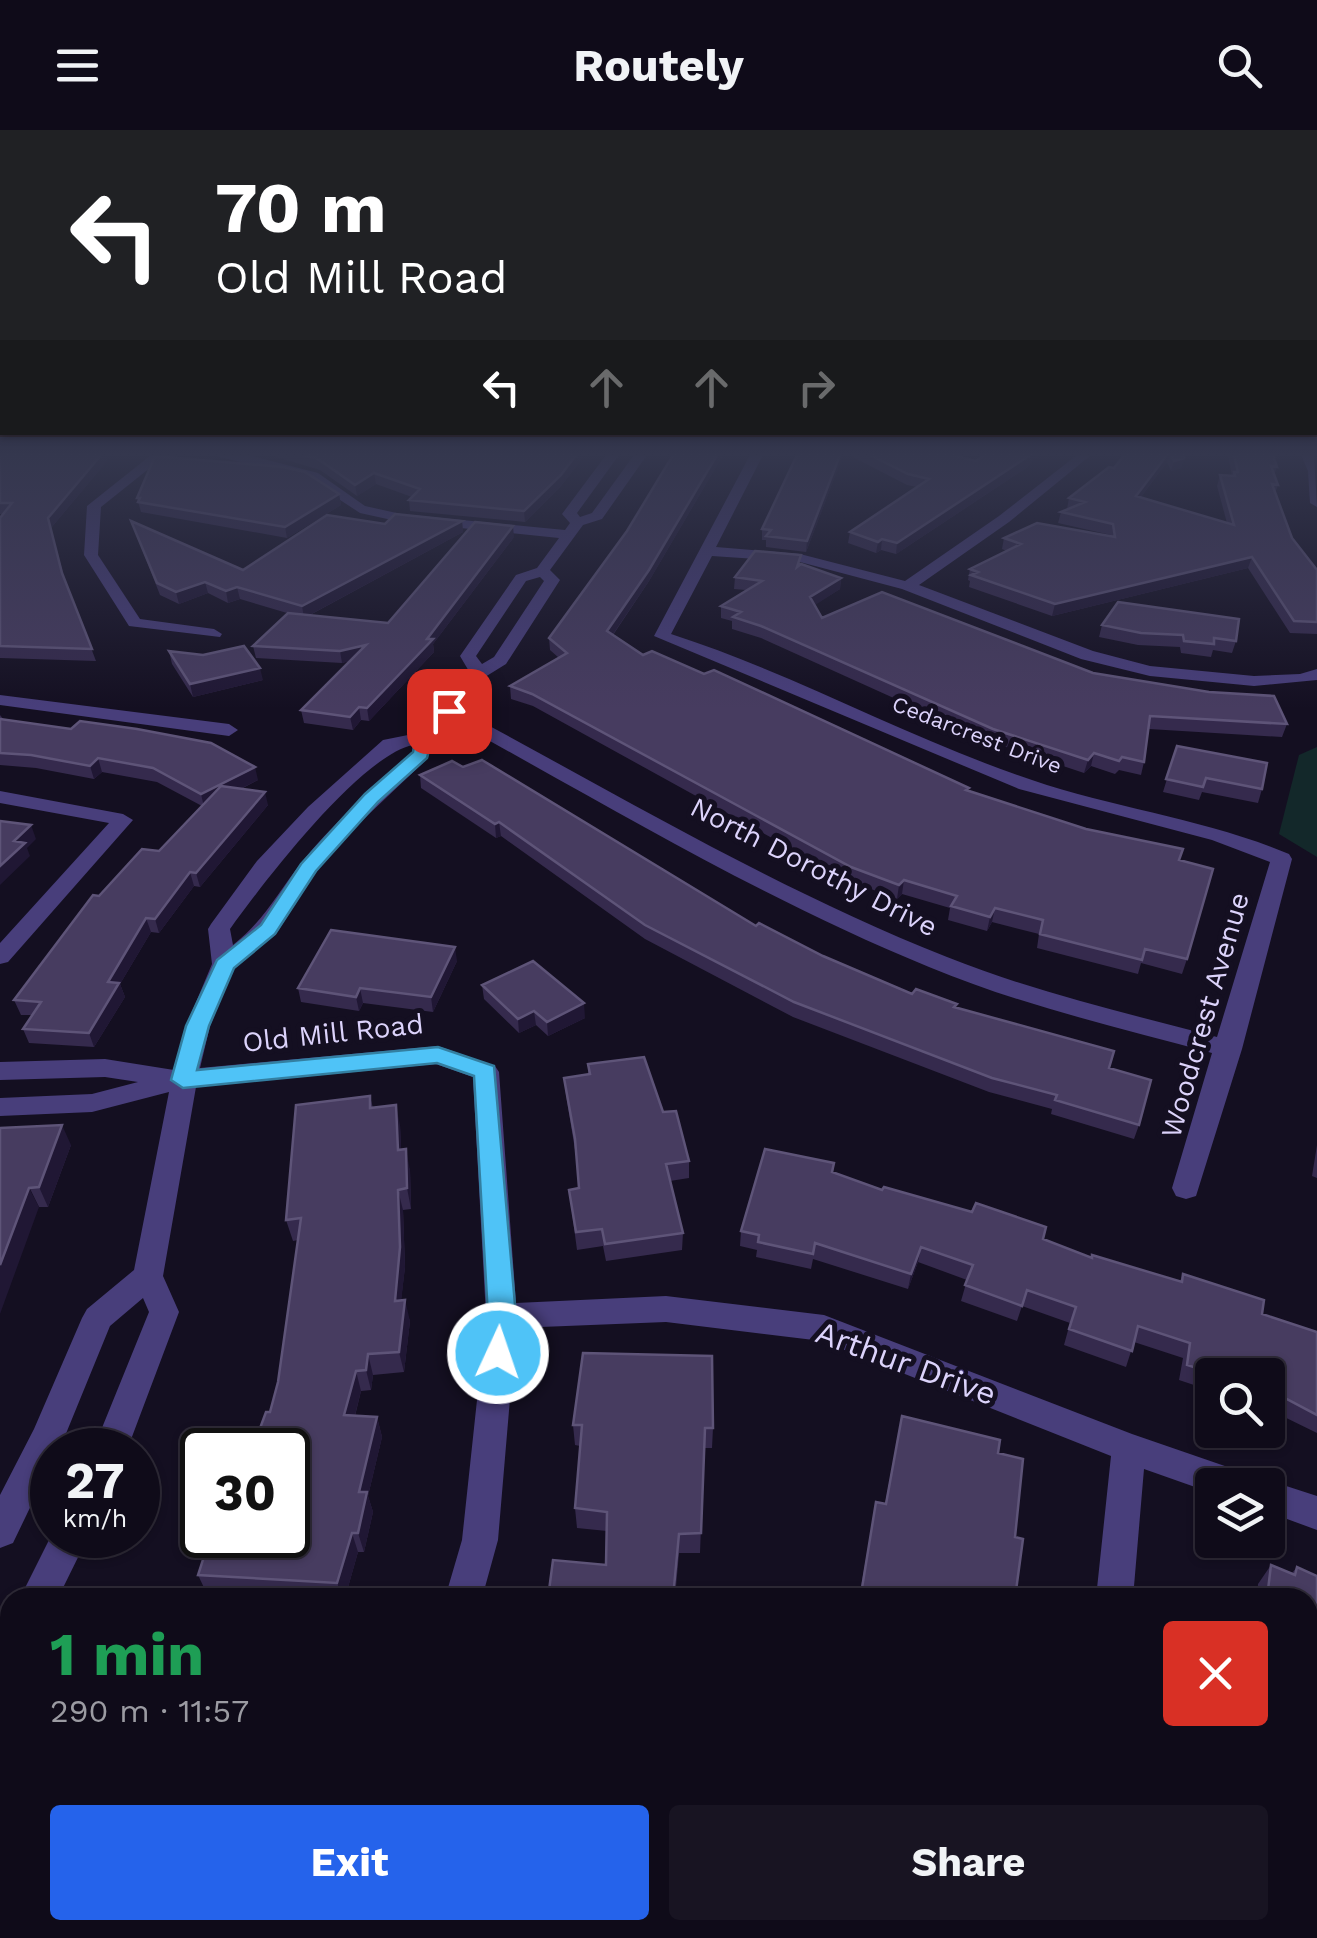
<!DOCTYPE html>
<meta charset="utf-8">
<style>
:root{--surface:#0f0b19;--page:#181422;--text:#f1f3f6;--muted:#9b9ba2;--line:#2f2b38;--accent:#2563eb}
body{margin:0;font-family:"Work Sans",sans-serif;background:var(--page);color:var(--text);height:100vh;display:flex;flex-direction:column;font-size:38px;white-space:nowrap}
*{box-sizing:border-box;margin:0}
p{font-size:32px;color:var(--muted)}
.icon{flex:none;width:55px;height:55px;fill:none;stroke:currentColor;stroke-width:2;stroke-linecap:round;stroke-linejoin:round}
.map{position:relative;flex:1;overflow:hidden}
.side{position:absolute;left:0px;top:1458px;width:1318px;height:352px;display:flex;flex-direction:column;background:var(--surface);border-radius:30px 30px 0 0;box-shadow:0 2px 8px #0004,0 0 0 2px var(--line)}
.side>*{flex:none}
.guide{position:absolute;left:0px;top:0px;width:1318px;height:305px;box-shadow:0 2px 8px #0004,0 0 0 2px var(--line);background:#202124;color:#fff;overflow:hidden}
.controls{position:absolute;left:1195px;top:1228px;display:grid;gap:20px}
.controls a{display:grid;place-items:center;width:90px;height:90px;border-radius:10px;background:var(--surface);box-shadow:0 2px 8px #0004,0 0 0 2px var(--line);font-size:50px}
.speed{position:absolute;left:30px;top:1298px;display:flex;gap:20px;font-size:50px;font-weight:700;text-align:center}
.speed>*{display:grid;place-content:center;width:130px;height:130px;border-radius:50%;background:var(--surface);box-shadow:0 2px 8px #0004,0 0 0 2px var(--line);line-height:1}
.speed small{font-size:25px;font-weight:400}
.speed .limit{border:5px solid #111;border-radius:15px;background:#fff;color:#111}
.pin{position:absolute;display:grid;place-items:center;width:85px;height:85px;color:#fff;margin:-42px;border-radius:20px;box-shadow:0 5px 15px #0006}
.me{position:absolute;width:110px;margin:-55px;rotate:3deg;stroke-linejoin:round;filter:drop-shadow(0 0 8px #0008)}
.turn{display:flex;align-items:center;gap:35px;height:210px;padding:0 50px;font-size:45px}
.turn .icon{width:130px;height:130px;stroke-width:2.5}
.turn b{display:block;font-size:70px;line-height:85px}
.lanes{display:flex;align-items:center;height:95px;padding:0 50px;background:#0003;justify-content:center;gap:50px;direction:ltr}
.lanes .off{opacity:.35}
.round{display:grid;place-items:center;flex:none;width:105px;height:105px;border-radius:10px;background:var(--page)}
.head{display:flex;align-items:center;justify-content:space-between;height:170px;padding:0 50px}
h1{font-size:60px;font-weight:700;line-height:75px;color:#1e9e55}
.button{display:flex;gap:20px;margin-top:auto;padding:20px 50px}
.button a{flex:1;height:115px;border-radius:10px;background:var(--accent);color:#fff;font-size:40px;font-weight:700;line-height:115px;text-align:center}
.button a+a{background:var(--page);color:var(--text)}
header{display:flex;justify-content:space-between;align-items:center;height:130px;padding:0 50px;background:var(--surface);font-size:45px;font-weight:700}
.map>svg:first-child{display:block}
.green{fill:#13282a}
.lines{fill:none;stroke-linecap:round;stroke-linejoin:round}
.minor{fill:#483e7b;fill-rule:evenodd}
.wall{fill:#352a4d}
.shaded-wall{fill:#201734}
.building{fill:#473c60;stroke:#5e5478;stroke-width:2.5}
.route{fill:#4fc3f7;stroke:#337fa1;stroke-width:2.5}
.labels{text-anchor:middle;dominant-baseline:central;stroke-width:10;stroke-linejoin:round;paint-order:stroke}
.far-street-label{font-size:22px;fill:#dcd3fb;stroke:#140f21}
.street-label{font-size:28px;fill:#dcd3fb;stroke:#140f21}
.near-street-label{font-size:32px;fill:#dcd3fb;stroke:#140f21}
</style>
<header><svg class="icon" aria-label="menu" viewBox="0 0 24 24"><path d="M4 6h16M4 12h16M4 18h16"/></svg>Routely<svg class="icon" aria-label="search" viewBox="0 0 24 24"><circle cx="10" cy="10" r="6"/><path d="M15 15l6 6"/></svg></header>
<div class="map">
<svg width="1317" height="1808" viewBox="0 0 1317 1808">
<rect width="100%" height="100%" fill="#140f21"/>
<path class="green" d="M1317,617V727L1279,704L1299,625Z"/>
<g class="lines">
<path class="minor" d="M151,325H166L101,377L98,425L140,489L214,499L222,504L220,507L129,496L84,425L87,376Z
M212,325H248L318,343L365,376L401,384L565,400L570,393L562,384L606,325H619L577,383L580,387L592,383L634,325H647L602,389L583,395L550,440L560,450L506,534L485,547L458,579C619,665 777,760 947,827C1034,862 1126,883 1217,907L1270,732L1212,710L1019,659L654,506L750,325H763L716,417L800,424L905,451L999,386L1077,325H1091L1009,392L919,455L1093,521L1150,536L1254,546L1300,544L1317,539V550L1254,556L1150,546L1081,529L902,459L800,432L712,426L671,504C795,544 909,609 1032,650C1117,679 1206,689 1289,724L1292,729L1242,919L1196,1066L1186,1069L1176,1066L1172,1058L1212,923C1117,897 1020,875 929,837C762,769 607,675 450,589L433,608L428,628L348,704L316,742L276,804L234,838L210,896L200,938L438,916L495,936L499,942L516,1173L666,1166L824,1185L1132,1304L1248,1344L1253,1355H1212V1363L1144,1339L1133,1468H1096L1111,1326L822,1211L666,1192L516,1198L498,1410L482,1468H445L462,1410L486,1186L473,947L436,934L196,957L163,1146L179,1182L127,1320H93L149,1182L143,1168L110,1196L65,1306L58,1320H52V1332L13,1413L0,1418V1365L34,1299L82,1188L87,1179L134,1140L169,962L92,982L0,986V968L92,964L138,952L105,947L0,950V932L105,929L174,940L186,896L212,834L208,799L211,794L257,731L308,677L383,610L418,603L470,543L460,526L516,445L537,438L559,408L401,392L360,383L308,349ZM540,447L544,451L494,527L482,534L476,526L526,451ZM413,615L412,622C374,658 334,692 302,732C277,763 265,790 233,815L230,799C263,753 360,626 413,615Z
M1301,325H1314L1317,377L1310,373L1308,341Z
M0,565L229,594L238,600L229,606L0,575Z
M0,661L123,684L133,690L8,832L0,834V813L109,693L0,673Z
M1268,1350L1317,1366V1400L1268,1382V1355H1255Z
M52,1404L89,1405L58,1468H20Z
M10,1497V1547L0,1551V1501Z
M325,1800H370L367,1808H322Z
M1129,1800H1173V1808H1129Z"/>
</g>
<path class="wall" d="M0,325H106L107,331L51,398L64,447L96,531L0,528V388L3,384H0Z
M270,325H585L561,356L525,392L410,381L409,370L412,367L376,354L357,366L320,340Z
M673,325H723L649,451L613,505L643,525L968,661L1179,730L1187,829L1182,844L1141,833L1138,844L1037,818L1039,804L992,792L987,801L948,790L950,778L902,764L897,769L850,751L533,576L511,569L510,556L559,528L550,520L549,508L627,401Z
M797,325H843L806,422L766,417V410H762V399Z
M849,325H952L976,331L984,325H1038L1026,338L896,424L881,420L876,423L848,413L850,402L917,357L907,355Z
M1124,325H1184L1181,338L1171,341L1167,332L1141,367L1227,393L1217,356L1220,345L1232,346L1228,325H1273L1277,337L1274,345L1278,355L1275,363L1292,408L1317,440V504L1290,503L1248,438L1052,486L969,457L970,451L968,450L970,439L1007,421L1002,419L1004,408L1111,405L1058,393L1061,382L1067,379L1069,368L1114,338Z
M339,364L341,375L287,408L141,382L137,368Z
M131,391L243,440L385,394L462,391L463,402L310,485L388,493L514,407L433,514L434,522L369,591L361,590L353,600L304,593L301,580L349,531L342,533L256,528L253,516L287,483L240,469L228,473L208,463L179,474L160,465Z
M801,434L841,448L840,459L814,475L822,488L1093,543L1287,594L1282,607L1149,599L1144,632L1141,645L1119,640L1115,644L1091,636L1084,643L991,612L761,508L732,499V491L721,488V476L746,460L734,459L735,447Z
M1102,495L1236,511L1232,523L1213,520L1211,527L1181,523L1180,517L1138,515L1099,507Z
M169,521L263,550L193,567L172,534Z
M0,585L4,590L258,650L241,659L268,675L200,757L194,756L159,803L151,802L120,854L125,867L94,917L29,913L23,899L32,885H21L14,870L99,766L159,721L202,676L157,652L102,642L94,649L36,638L0,635Z
M1177,616L1262,659L1258,673L1202,662L1199,670L1163,662Z
M420,645L823,826L912,864L957,874L956,878L1109,938L1139,995L1134,1009L1051,984L1052,979L989,962L793,887L645,809L501,706L496,708L421,658Z
M457,831L433,882L363,873L359,881L301,872L298,858Z
M482,855L585,888L548,906L536,895L519,903L484,869Z
M588,934L663,982L689,1031V1048L670,1051L683,1103L682,1120L606,1131L603,1116L577,1120L569,1060L579,1058L576,1026L566,965L564,948L588,944Z
M370,966L373,978L400,995L401,1020L410,1040L411,1079L403,1080L405,1137L401,1170L410,1191L404,1242L373,1245L371,1260L361,1261L355,1286L377,1287L382,1307L368,1366L373,1382L364,1422H358L345,1468H278L207,1464L198,1445L288,1405L270,1282L278,1252L298,1110L293,1111L286,1090Z
M0,998L71,1015L48,1077H39Z
M1317,1015V1048L1312,1046Z
M834,1033L833,1043L882,1060L1043,1109L1091,1128L1180,1151L1183,1144L1262,1184L1317,1202V1303L1268,1279V1245H1212V1261L1179,1250L1183,1228L1134,1212L1126,1237L1064,1215L1070,1193L1022,1176L1017,1191L961,1171L967,1150L918,1132L908,1159L813,1129L811,1139L756,1127L757,1120L740,1116L741,1101Z
M902,1286L998,1323L1015,1407V1468H859L876,1372L885,1374Z
M573,1295L713,1298L712,1318H704L700,1423H679L675,1468L606,1435L607,1401L577,1398L575,1378L580,1316L575,1315Z
M1271,1435L1292,1443L1297,1437L1317,1446V1621H1315L1314,1640L1308,1647V1468H1257L1258,1454Z
M1272,1800H1308L1317,1808H1272Z"/>
<path class="shaded-wall" d="M101,325H106L107,331L51,398L48,388Z
M576,325H585L561,356L525,392L524,381Z
M717,325H723L649,451L607,513V501Z
M840,325H843L806,422L807,411Z
M1030,325H1038L1026,338L896,424L897,413Z
M1167,325H1169L1167,332L1134,376L1136,366Z
M1184,328L1181,338L1171,341L1174,331Z
M374,343L376,354L357,366L355,355Z
M339,364L341,375L287,408L285,397Z
M462,391L463,402L304,488L302,476Z
M513,396L514,407L433,514L434,522L369,591L367,578L427,509Z
M882,409L881,420L876,423L878,412Z
M1252,427L1248,438L1052,486L1055,474Z
M841,448L840,459L809,479L810,467Z
M205,452L208,463L179,474L176,462Z
M237,457L240,469L228,473L226,461Z
M366,515L368,527L342,533L340,521Z
M260,538L263,550L193,567L190,554Z
M359,577L361,590L353,600L350,587Z
M1094,623L1091,636L1084,643L1088,630Z
M98,628L102,642L94,649L90,636Z
M255,637L258,650L204,677L201,664Z
M265,662L268,675L200,757L196,743Z
M499,692L501,706L496,708L495,694Z
M31,695L36,709L27,718L30,726L0,755V736L14,711Z
M190,742L194,756L159,803L155,789Z
M904,750L902,764L897,769L899,755Z
M995,778L992,792L987,801L990,787Z
M146,788L151,802L120,854L125,867L94,917L89,903L108,852Z
M455,817L457,831L433,882L431,867Z
M360,858L363,873L359,881L356,867Z
M584,873L585,888L548,906L547,892Z
M534,881L536,895L519,903L518,889Z
M396,975L400,995L402,1041L398,1020Z
M62,995L71,1015L48,1077L39,1057Z
M406,1019L410,1040L411,1079L407,1058Z
M29,1058L39,1077L0,1184V1135Z
M398,1060L403,1080L405,1137L399,1191L395,1171Z
M921,1117L918,1132L908,1159L911,1144Z
M405,1170L410,1191L404,1242L399,1222Z
M368,1224L373,1245L371,1260L366,1240Z
M356,1241L361,1261L350,1305L344,1285Z
M377,1287L382,1307L368,1366L373,1382L364,1422L358,1403L359,1362Z
M352,1403L358,1422L345,1468H343L337,1453Z
M679,1404L675,1468H673Z
M177,1800H196L192,1808H173Z
M625,1800H630L628,1808H623Z"/>
<path class="building" d="M0,325H101L48,388L62,443L92,519L0,516V388L12,373H0Z
M303,325H576L561,345L524,381L409,370L420,359L374,343L355,355L318,329Z
M673,325H717L649,440L607,501L643,525L652,521L704,544L714,540L969,658L966,660L1086,699L1183,719L1179,730L1213,739L1187,829L1145,819L1142,830L1040,804L1043,790L995,778L990,787L951,776L957,766L904,750L899,755L851,737L532,564L510,556L567,523L549,508L627,401Z
M797,325H840L807,411L766,406L771,400L762,399Z
M870,325H952L976,331L984,325H1030L897,413L882,409L878,412L850,402L929,349L908,344Z
M1124,325H1167L1136,366L1234,395L1220,345L1235,346L1234,342H1238L1234,325H1273L1277,337L1271,336L1278,355L1272,354L1292,408L1317,440V492L1294,491L1252,427L1055,474L971,445L978,442L970,439L1021,414L1004,408L1037,393L1115,407L1113,394L1061,382L1085,372L1069,368L1109,337L1114,338Z
M1171,325H1184V328L1174,331Z
M155,326L283,337L305,342L339,364L285,397L138,372L140,368H137Z
M395,384L462,391L302,476L237,457L226,461L205,452L176,462L157,453L131,391L243,440L327,385L385,394Z
M475,392L513,396L427,509H433L367,578L359,577L350,587L301,580L366,515L340,521L253,516L288,483L388,493Z
M755,421L801,425L797,437L801,434L841,448L810,467L822,488L882,462L1093,543L1209,562L1274,566L1287,594L1150,586L1144,632L1122,627L1119,631L1094,623L1088,630L993,599L761,496L733,487L741,482L721,476L762,451L735,447Z
M1118,472L1239,489L1236,511L1214,508V514L1184,511L1183,505L1141,503L1102,495Z
M244,516L260,538L190,554L169,521L203,525Z
M0,589L71,599L80,591L137,599L211,613L255,637L201,664L153,638L98,628L90,636L31,625L0,623Z
M1177,616L1267,633L1262,659L1206,648L1203,657L1166,649Z
M482,630L756,796L759,793L823,826L912,864L916,859L957,874L954,877L1114,921L1109,938L1151,950L1139,995L1055,970L1057,965L992,948L794,872L645,795L499,692L495,694L420,645L452,631L463,637Z
M221,656L265,662L196,743L190,742L155,789L146,788L108,852L119,853L89,903L23,899L41,872L14,870L93,765L99,766L142,719L159,721Z
M0,691L31,695L14,711L25,713L0,736Z
M331,800L455,817L431,867L360,858L356,867L298,858Z
M533,831L584,873L547,892L534,881L518,889L482,855Z
M644,927L663,982L676,981L689,1031L666,1034L683,1103L605,1114L602,1099L576,1102L569,1060L579,1058L575,1009L564,948L590,944L588,934Z
M370,966V978L396,975L398,1020L406,1019L407,1058L398,1060L400,1117L395,1171L405,1170L399,1222L368,1224L366,1240L356,1241L344,1285L377,1287L359,1362H367L358,1403H352L337,1453L198,1445L211,1405H288V1320H252L266,1282H270L278,1252L301,1088L286,1090L296,975Z
M62,995L39,1057L29,1058L0,1135V998Z
M765,1019L834,1033L832,1042L882,1060L884,1057L972,1082L976,1073L1046,1097L1043,1109L1092,1128V1125L1182,1152L1183,1144L1264,1170L1262,1184L1317,1202V1285L1268,1259V1245H1218L1187,1235L1190,1213L1138,1196L1132,1221L1069,1199L1076,1177L1027,1160L1022,1176L965,1155L973,1135L921,1117L911,1144L815,1113L813,1124L758,1112L759,1105L741,1101Z
M583,1223L712,1226L713,1298H705L701,1403L679,1404L673,1468H548L553,1430L606,1435L607,1382L575,1378L582,1295H573Z
M902,1286L1000,1310L998,1323L1023,1329L1015,1407L1023,1409L1015,1468H898L862,1458L876,1372L886,1374Z
M1271,1435L1295,1445L1297,1437L1317,1446V1604L1314,1640L1308,1638V1468H1267Z
M1308,1763L1317,1767V1808H1288V1800H1308Z
M19,1800H177L173,1808H15Z
M464,1800H625L623,1808H461Z
M858,1800H882L892,1804V1800H980L979,1808H857Z"/>
<linearGradient id="sky" x2="0" y2="1"><stop stop-color="#0b0812"/><stop offset="0.56" stop-color="#34374e"/><stop offset="1" stop-color="#34374e" stop-opacity="0"/></linearGradient>
<rect width="1317" height="579" fill="url(#sky)"/>
<path class="route" d="M443,578L457,581L432,608L427,628L378,672L316,741L275,804L234,838L209,896L197,940L438,917L494,936L516,1186L509,1231L498,1235L488,1231L484,1223L488,1186L474,946L437,933L183,958L171,950L186,896L217,830L261,795L301,734L365,664L413,622L416,607Z"/>
<g class="labels">
<g class="far-street-label">
<text transform="translate(977 605) rotate(21)">Cedarcrest Drive</text>
</g>
<g class="street-label">
<text transform="translate(814 737) rotate(27)">North Dorothy Drive</text>
<text transform="translate(1205 885) rotate(-74)">Woodcrest Avenue</text>
<text transform="translate(333 903) rotate(-6)">Old Mill Road</text>
</g>
<g class="near-street-label">
<text transform="translate(906 1233) rotate(20)">Arthur Drive</text>
</g>
</g>
</svg>
<div class="controls">
<a><svg class="icon" aria-label="search" viewBox="0 0 24 24"><circle cx="10" cy="10" r="6"/><path d="M15 15l6 6"/></svg></a>
<a><svg class="icon" aria-label="layers" viewBox="0 0 24 24"><path d="M12 4l9 5-9 5-9-5zM3 14l9 5 9-5"/></svg></a>
</div>
<div class="speed"><div>27<small>km/h</small></div><div class="limit">30</div></div>
<div class="pin" style="left:449px;top:581px;background:#d93025"><svg class="icon" aria-label="arrive" viewBox="0 0 24 24"><path d="M6 21V4h12l-3 4 3 4H6"/></svg></div>
<svg class="me" style="left:498px;top:1223px" viewBox="-20 -20 40 40"><circle r="17" fill="#4fc3f7" stroke="#fff" stroke-width="3"/><path d="M0-11L8 9 0 5-8 9z" fill="#fff"/></svg>
<div class="guide">
<div class="turn"><svg class="icon" aria-label="left" viewBox="0 0 24 24"><path d="M17 20v-9H6M10 6l-5 5 5 5"/></svg><div><b>70 m</b>Old Mill Road</div></div>
<div class="lanes"><svg class="icon" aria-label="left" viewBox="0 0 24 24"><path d="M17 20v-9H6M10 6l-5 5 5 5"/></svg><svg class="icon off" aria-label="ahead" viewBox="0 0 24 24"><path d="M12 20V5M6 11l6-6 6 6"/></svg><svg class="icon off" aria-label="ahead" viewBox="0 0 24 24"><path d="M12 20V5M6 11l6-6 6 6"/></svg><svg class="icon off" aria-label="right" viewBox="0 0 24 24"><path d="M7 20v-9h11M14 6l5 5-5 5"/></svg></div>
</div>
<section class="side">
<div class="head"><div><h1>1 min</h1><p>290 m · 11:57</p></div><a class="round" style="background:#d93025;color:#fff"><svg class="icon" aria-label="close" viewBox="0 0 24 24"><path d="M6 6l12 12M18 6L6 18"/></svg></a></div>
<div class="button"><a>Exit</a><a>Share</a></div>
</section>
</div>
